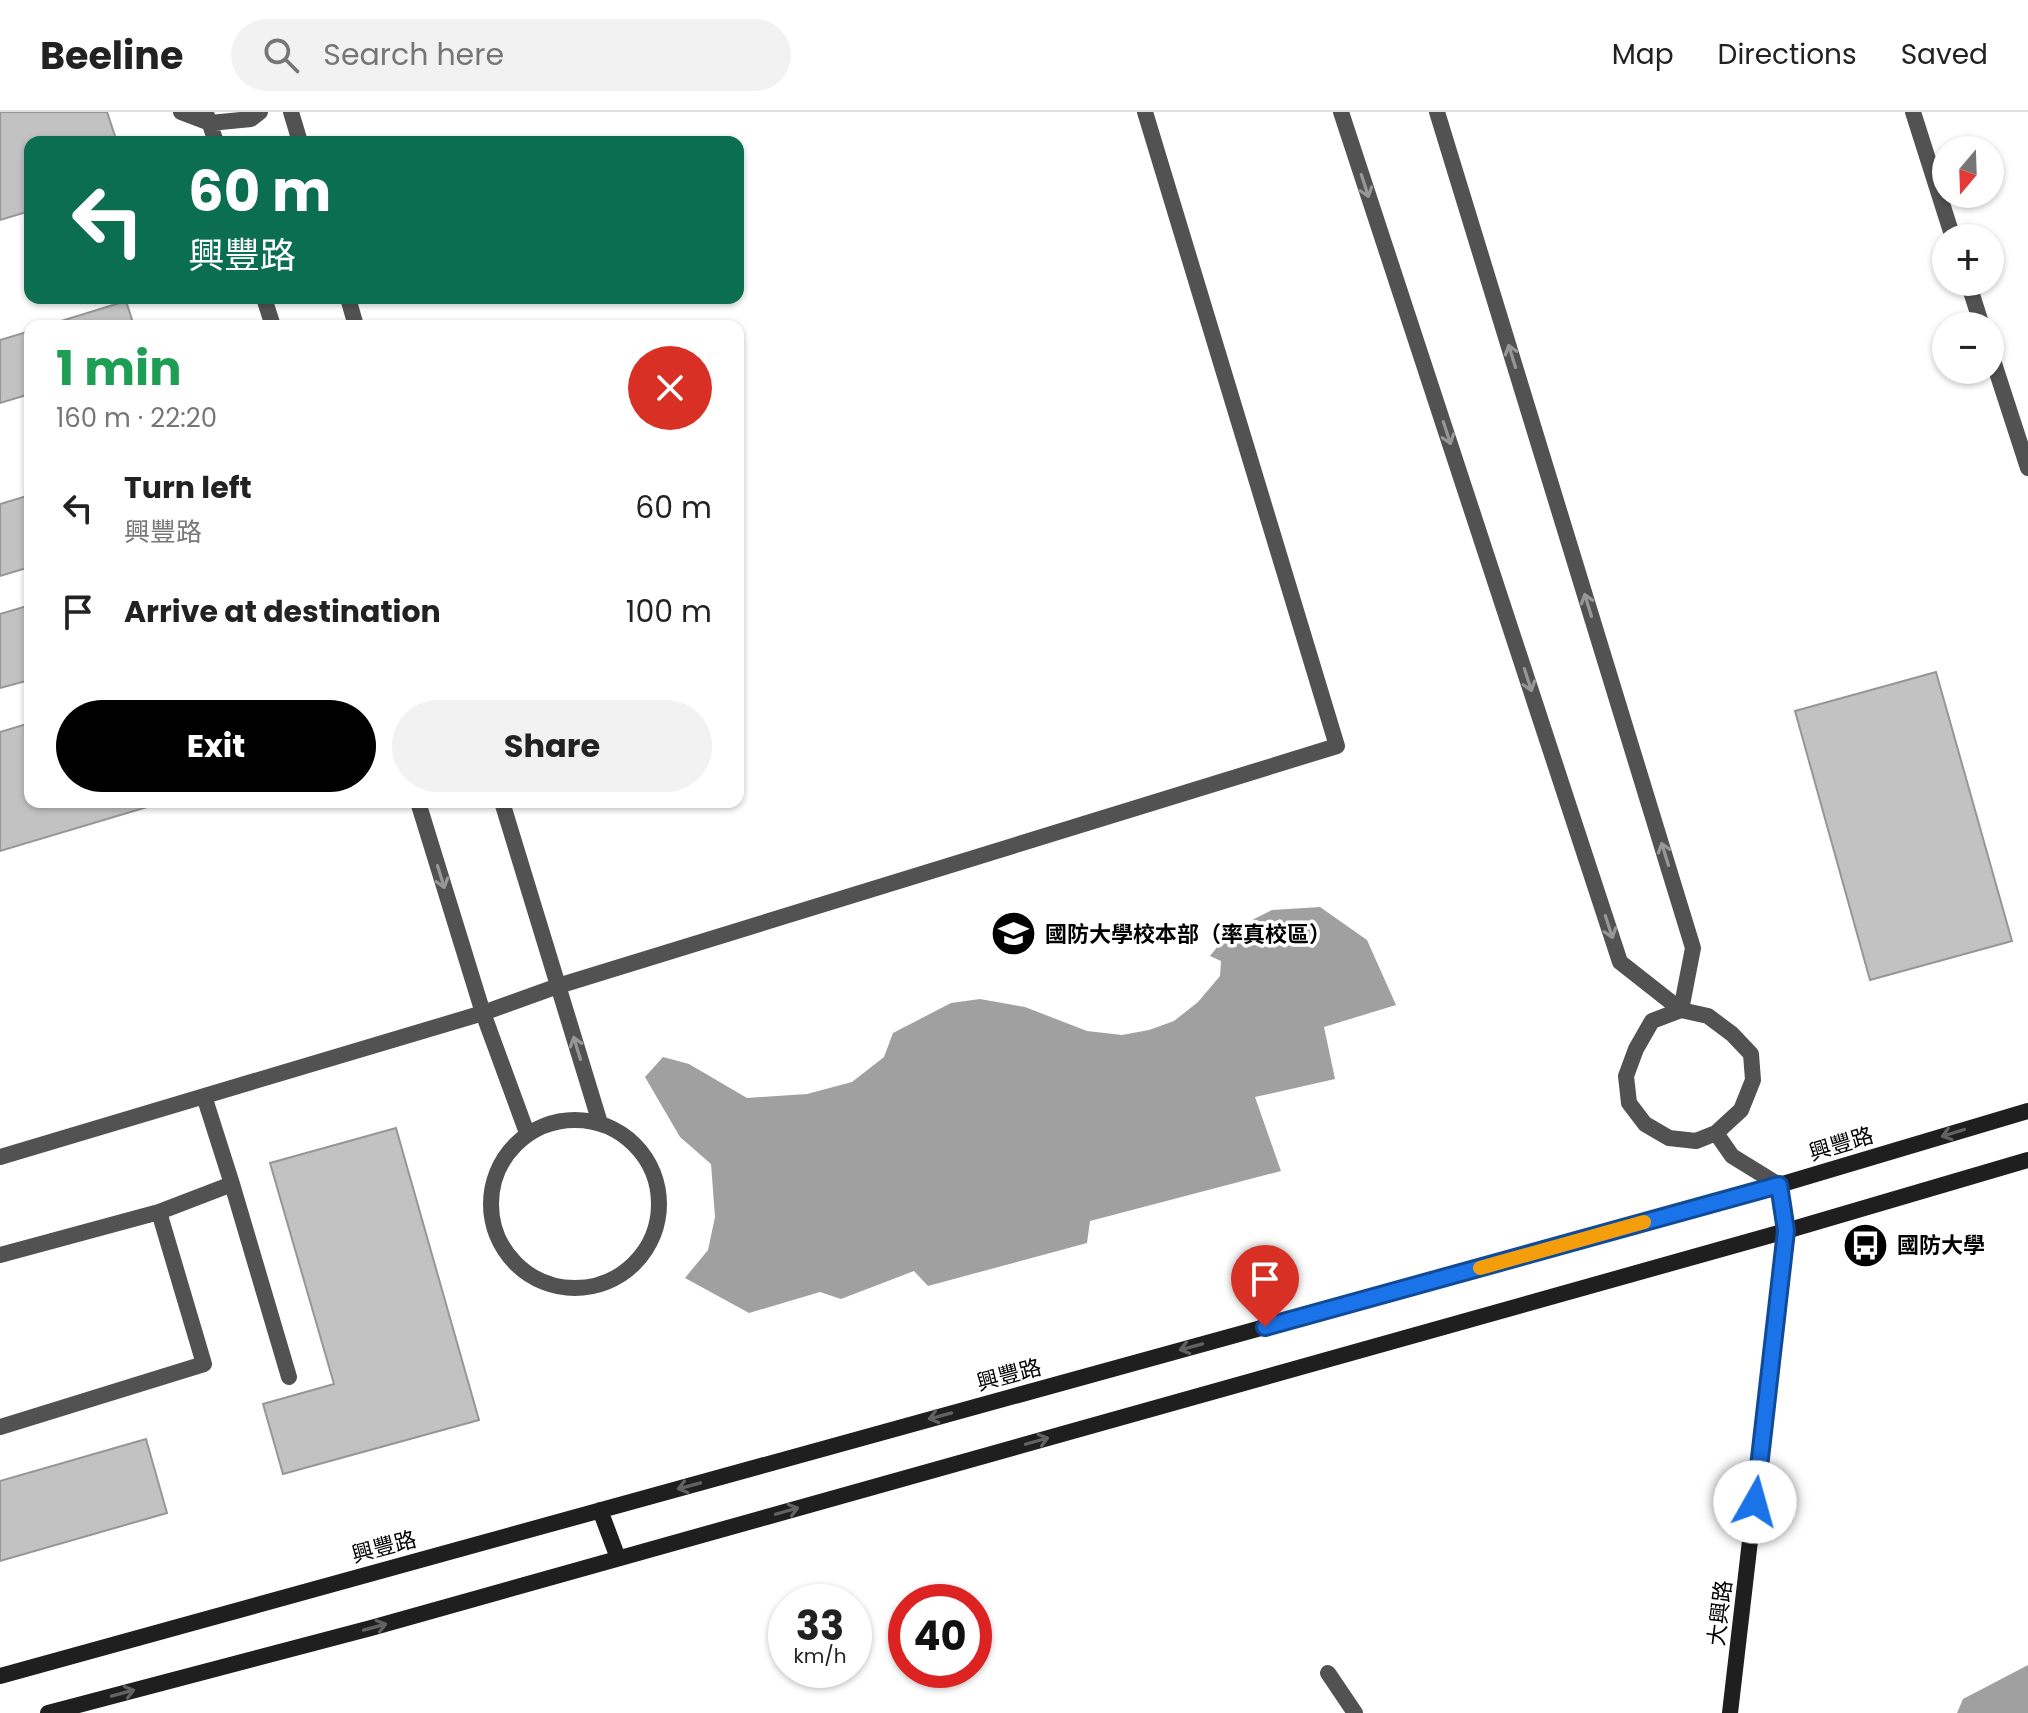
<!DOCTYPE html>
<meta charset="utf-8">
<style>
:root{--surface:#fff;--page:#f2f2f2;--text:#222;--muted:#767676;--line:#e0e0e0;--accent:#000}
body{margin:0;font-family:Poppins,"Noto Sans TC",sans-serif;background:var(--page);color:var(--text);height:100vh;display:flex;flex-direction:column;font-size:30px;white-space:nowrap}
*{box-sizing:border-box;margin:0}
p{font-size:26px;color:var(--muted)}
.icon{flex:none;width:44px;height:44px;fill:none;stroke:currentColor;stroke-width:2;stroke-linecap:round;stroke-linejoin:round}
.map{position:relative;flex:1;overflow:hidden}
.panel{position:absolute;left:24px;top:208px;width:720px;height:488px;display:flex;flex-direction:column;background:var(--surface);border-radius:16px;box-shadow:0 2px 6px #0004}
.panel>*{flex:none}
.guide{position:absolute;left:24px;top:24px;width:720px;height:168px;border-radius:16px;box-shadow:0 2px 6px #0004;background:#0b6e4f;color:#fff;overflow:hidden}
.needle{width:52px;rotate:199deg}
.controls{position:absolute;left:1932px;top:24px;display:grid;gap:16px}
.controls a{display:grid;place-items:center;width:72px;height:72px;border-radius:50%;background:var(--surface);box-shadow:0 2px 6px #0004;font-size:40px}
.speed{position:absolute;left:768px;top:1472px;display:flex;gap:16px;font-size:40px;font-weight:700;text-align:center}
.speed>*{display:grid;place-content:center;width:104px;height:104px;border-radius:50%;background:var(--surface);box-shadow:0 2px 6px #0004;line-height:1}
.speed small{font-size:20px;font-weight:400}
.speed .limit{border:12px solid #d22;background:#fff;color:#111}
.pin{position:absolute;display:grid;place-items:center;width:68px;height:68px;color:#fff;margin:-82px -34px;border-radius:50% 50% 50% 0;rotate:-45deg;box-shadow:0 0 8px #0007}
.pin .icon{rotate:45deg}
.me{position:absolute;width:88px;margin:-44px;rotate:7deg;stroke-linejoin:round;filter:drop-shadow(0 0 6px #0008)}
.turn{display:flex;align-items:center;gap:28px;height:168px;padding:0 32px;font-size:36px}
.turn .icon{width:104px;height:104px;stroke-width:2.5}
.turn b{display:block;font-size:56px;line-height:68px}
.round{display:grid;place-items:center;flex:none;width:84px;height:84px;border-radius:42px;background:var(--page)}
.overview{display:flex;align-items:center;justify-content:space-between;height:136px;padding:0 32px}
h1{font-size:48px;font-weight:700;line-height:60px;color:#1e9e55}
.button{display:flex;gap:16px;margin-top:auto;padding:16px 32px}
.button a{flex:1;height:92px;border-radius:48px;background:var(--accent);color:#fff;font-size:32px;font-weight:700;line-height:92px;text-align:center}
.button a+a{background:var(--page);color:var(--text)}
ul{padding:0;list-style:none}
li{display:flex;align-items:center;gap:24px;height:104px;padding:0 32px}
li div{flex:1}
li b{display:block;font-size:30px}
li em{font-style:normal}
header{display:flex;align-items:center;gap:48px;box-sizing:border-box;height:112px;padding:0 40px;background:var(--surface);border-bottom:2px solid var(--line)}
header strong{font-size:38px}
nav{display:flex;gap:44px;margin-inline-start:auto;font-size:28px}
.search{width:560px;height:72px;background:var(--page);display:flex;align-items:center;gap:20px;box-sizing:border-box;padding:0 28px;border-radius:44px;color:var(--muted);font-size:30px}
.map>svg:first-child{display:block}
.water{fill:#a0a0a0}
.building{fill:#c2c2c2;stroke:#969696;stroke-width:2}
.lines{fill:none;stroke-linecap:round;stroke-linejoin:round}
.lane{stroke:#525252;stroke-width:16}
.secondary{stroke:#1f1f1f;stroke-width:16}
.oneway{stroke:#979797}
.oneway2{stroke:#626262}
.route-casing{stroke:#114b97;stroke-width:20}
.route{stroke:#1a73e8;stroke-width:14}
.slow{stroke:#f59e0b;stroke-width:14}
.labels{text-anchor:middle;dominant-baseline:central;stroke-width:7;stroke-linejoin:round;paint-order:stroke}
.poi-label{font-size:22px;font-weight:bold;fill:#000;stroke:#fff;text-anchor:start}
.street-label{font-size:22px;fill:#000;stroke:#fff}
</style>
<header>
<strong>Beeline</strong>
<div class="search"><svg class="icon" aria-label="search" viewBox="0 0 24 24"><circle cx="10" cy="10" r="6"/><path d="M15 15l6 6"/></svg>Search here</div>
<nav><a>Map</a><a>Directions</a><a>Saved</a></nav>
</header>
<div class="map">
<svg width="2028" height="1601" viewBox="0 0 2028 1601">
<rect width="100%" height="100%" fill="#fff"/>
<path class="water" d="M1320,795L1367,828L1396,893L1324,915L1335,967L1255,985L1281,1059L1090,1109L1087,1131L928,1174L914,1159L841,1187L820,1180L749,1201L685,1166L708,1138L715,1105L711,1052L680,1025L645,965L663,945L689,952L747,986L807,982L852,970L884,945L893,921L951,891L980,887L1025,895L1087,919L1122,923L1149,918L1174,909L1198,890L1220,864L1221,849L1210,844L1230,819L1272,798Z
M2028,1553V1601H1957L1963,1587Z"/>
<path class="building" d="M0,0H107L117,30H30V99L0,108Z
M126,189L134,214H45Z
M30,219V282L0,291V228Z
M30,383V455L0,464V392Z
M30,493V568L0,576V502Z
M1936,560L2012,829L1870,868L1795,599Z
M30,611V690H164L0,739V620Z
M396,1016L479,1308L283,1362L263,1292L334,1272L270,1051Z
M146,1327L167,1401L0,1449V1369Z"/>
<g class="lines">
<path class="lane" d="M181,0L210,11L251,7L260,0
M291,0L300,30
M1341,0L1620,850L1681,898L1693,836L1437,0
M1913,0L1953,126
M206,1L216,30
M1968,170L1982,214
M264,186L273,214
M348,186L356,214
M1990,239L2028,356
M418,690L483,901L527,1021
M502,690L600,1011
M1681,898L1708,904L1732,922L1751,942L1753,968L1741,998L1716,1021L1696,1029L1669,1026L1645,1012L1629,991L1626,964L1636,937L1652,909Z
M491 1092a84 84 0 1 1 168 0a84 84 0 1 1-168 0Z
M1716,1021L1732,1044L1779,1073
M0,1045L483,901L558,874L1337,634L1145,0
M232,1072L289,1265
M159,1100L232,1072L204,984
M0,1143L159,1100L204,1252L0,1315
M1328,1561L1355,1601"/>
<path class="secondary" d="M600,1398L618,1446
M0,1564L1779,1073L2028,999
M48,1601L371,1516L1786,1119L2028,1048
M1730,1601L1786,1119L1779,1073"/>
</g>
<defs><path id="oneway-shaft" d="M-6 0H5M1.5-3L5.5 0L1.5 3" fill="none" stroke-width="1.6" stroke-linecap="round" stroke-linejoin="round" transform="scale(2)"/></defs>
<g class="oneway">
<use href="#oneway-shaft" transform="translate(1365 74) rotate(72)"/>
<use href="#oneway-shaft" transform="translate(1512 244) rotate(-107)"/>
<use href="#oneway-shaft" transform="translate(1447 321) rotate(72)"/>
<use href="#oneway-shaft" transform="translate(1588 493) rotate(-107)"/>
<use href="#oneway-shaft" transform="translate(1528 568) rotate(72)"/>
<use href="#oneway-shaft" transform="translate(1665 742) rotate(-107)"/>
<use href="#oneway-shaft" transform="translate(441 765) rotate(73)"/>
<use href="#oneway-shaft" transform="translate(1609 815) rotate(72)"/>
<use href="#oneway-shaft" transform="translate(577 936) rotate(-107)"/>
</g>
<g class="oneway2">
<use href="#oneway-shaft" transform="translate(1953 1021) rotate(163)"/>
<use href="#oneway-shaft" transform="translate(1191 1235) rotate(165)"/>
<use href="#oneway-shaft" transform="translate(940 1304) rotate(165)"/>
<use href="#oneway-shaft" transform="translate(1037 1329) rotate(-16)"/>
<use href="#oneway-shaft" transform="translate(689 1374) rotate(165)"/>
<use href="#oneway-shaft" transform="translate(787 1399) rotate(-16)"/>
<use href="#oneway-shaft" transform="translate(375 1515) rotate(-15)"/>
<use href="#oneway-shaft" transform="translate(123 1581) rotate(-15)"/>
</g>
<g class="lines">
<defs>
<path id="route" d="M1265,1215L1779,1073L1786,1119L1755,1390"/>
</defs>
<use href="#route" class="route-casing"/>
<use href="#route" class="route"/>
<path class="slow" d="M1480,1156L1644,1110"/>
</g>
<defs>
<symbol id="university-disc" viewBox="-11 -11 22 22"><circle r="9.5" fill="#000" stroke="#fff"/><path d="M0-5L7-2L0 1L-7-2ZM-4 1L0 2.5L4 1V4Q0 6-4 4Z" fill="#fff"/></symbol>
<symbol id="bus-disc" viewBox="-11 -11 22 22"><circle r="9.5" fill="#000" stroke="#fff"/><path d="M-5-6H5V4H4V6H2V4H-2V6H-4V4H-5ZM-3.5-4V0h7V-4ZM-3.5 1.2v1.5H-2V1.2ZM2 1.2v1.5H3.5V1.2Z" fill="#fff"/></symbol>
</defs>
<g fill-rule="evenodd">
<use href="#university-disc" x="988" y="796" width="51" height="51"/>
<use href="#bus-disc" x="1840" y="1108" width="51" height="51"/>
</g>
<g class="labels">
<g class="poi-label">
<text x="1045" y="822">國防大學校本部（率真校區）</text>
<text x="1897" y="1133">國防大學</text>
</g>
<g class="street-label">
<text transform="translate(1841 1032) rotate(-17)">興豐路</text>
<text transform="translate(1009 1263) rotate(-15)">興豐路</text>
<text transform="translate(384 1435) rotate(-15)">興豐路</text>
<text transform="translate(1720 1501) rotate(-83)">大興路</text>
</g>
</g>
</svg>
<div class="controls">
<a><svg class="needle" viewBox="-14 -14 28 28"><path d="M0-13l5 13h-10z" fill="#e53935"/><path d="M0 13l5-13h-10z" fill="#767676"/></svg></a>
<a>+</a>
<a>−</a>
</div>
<div class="speed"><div>33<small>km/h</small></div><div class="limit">40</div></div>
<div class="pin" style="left:1265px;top:1215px;background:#d93025"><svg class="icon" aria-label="arrive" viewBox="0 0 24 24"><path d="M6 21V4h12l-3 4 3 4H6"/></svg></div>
<svg class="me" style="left:1755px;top:1390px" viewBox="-20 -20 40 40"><circle r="19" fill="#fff"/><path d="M0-13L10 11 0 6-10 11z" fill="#1a73e8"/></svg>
<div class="guide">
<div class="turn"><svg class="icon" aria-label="left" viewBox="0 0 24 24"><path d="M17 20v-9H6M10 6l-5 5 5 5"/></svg><div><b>60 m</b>興豐路</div></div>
</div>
<section class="panel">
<div class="overview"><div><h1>1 min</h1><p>160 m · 22:20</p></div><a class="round" style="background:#d93025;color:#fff"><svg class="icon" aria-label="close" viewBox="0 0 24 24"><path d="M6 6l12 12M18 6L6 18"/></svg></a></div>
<ul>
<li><svg class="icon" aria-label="left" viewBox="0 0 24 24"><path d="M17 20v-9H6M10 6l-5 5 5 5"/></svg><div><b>Turn left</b><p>興豐路</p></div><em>60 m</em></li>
<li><svg class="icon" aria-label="arrive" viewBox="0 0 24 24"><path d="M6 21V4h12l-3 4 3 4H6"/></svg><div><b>Arrive at destination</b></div><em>100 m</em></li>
</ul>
<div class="button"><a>Exit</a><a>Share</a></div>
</section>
</div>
